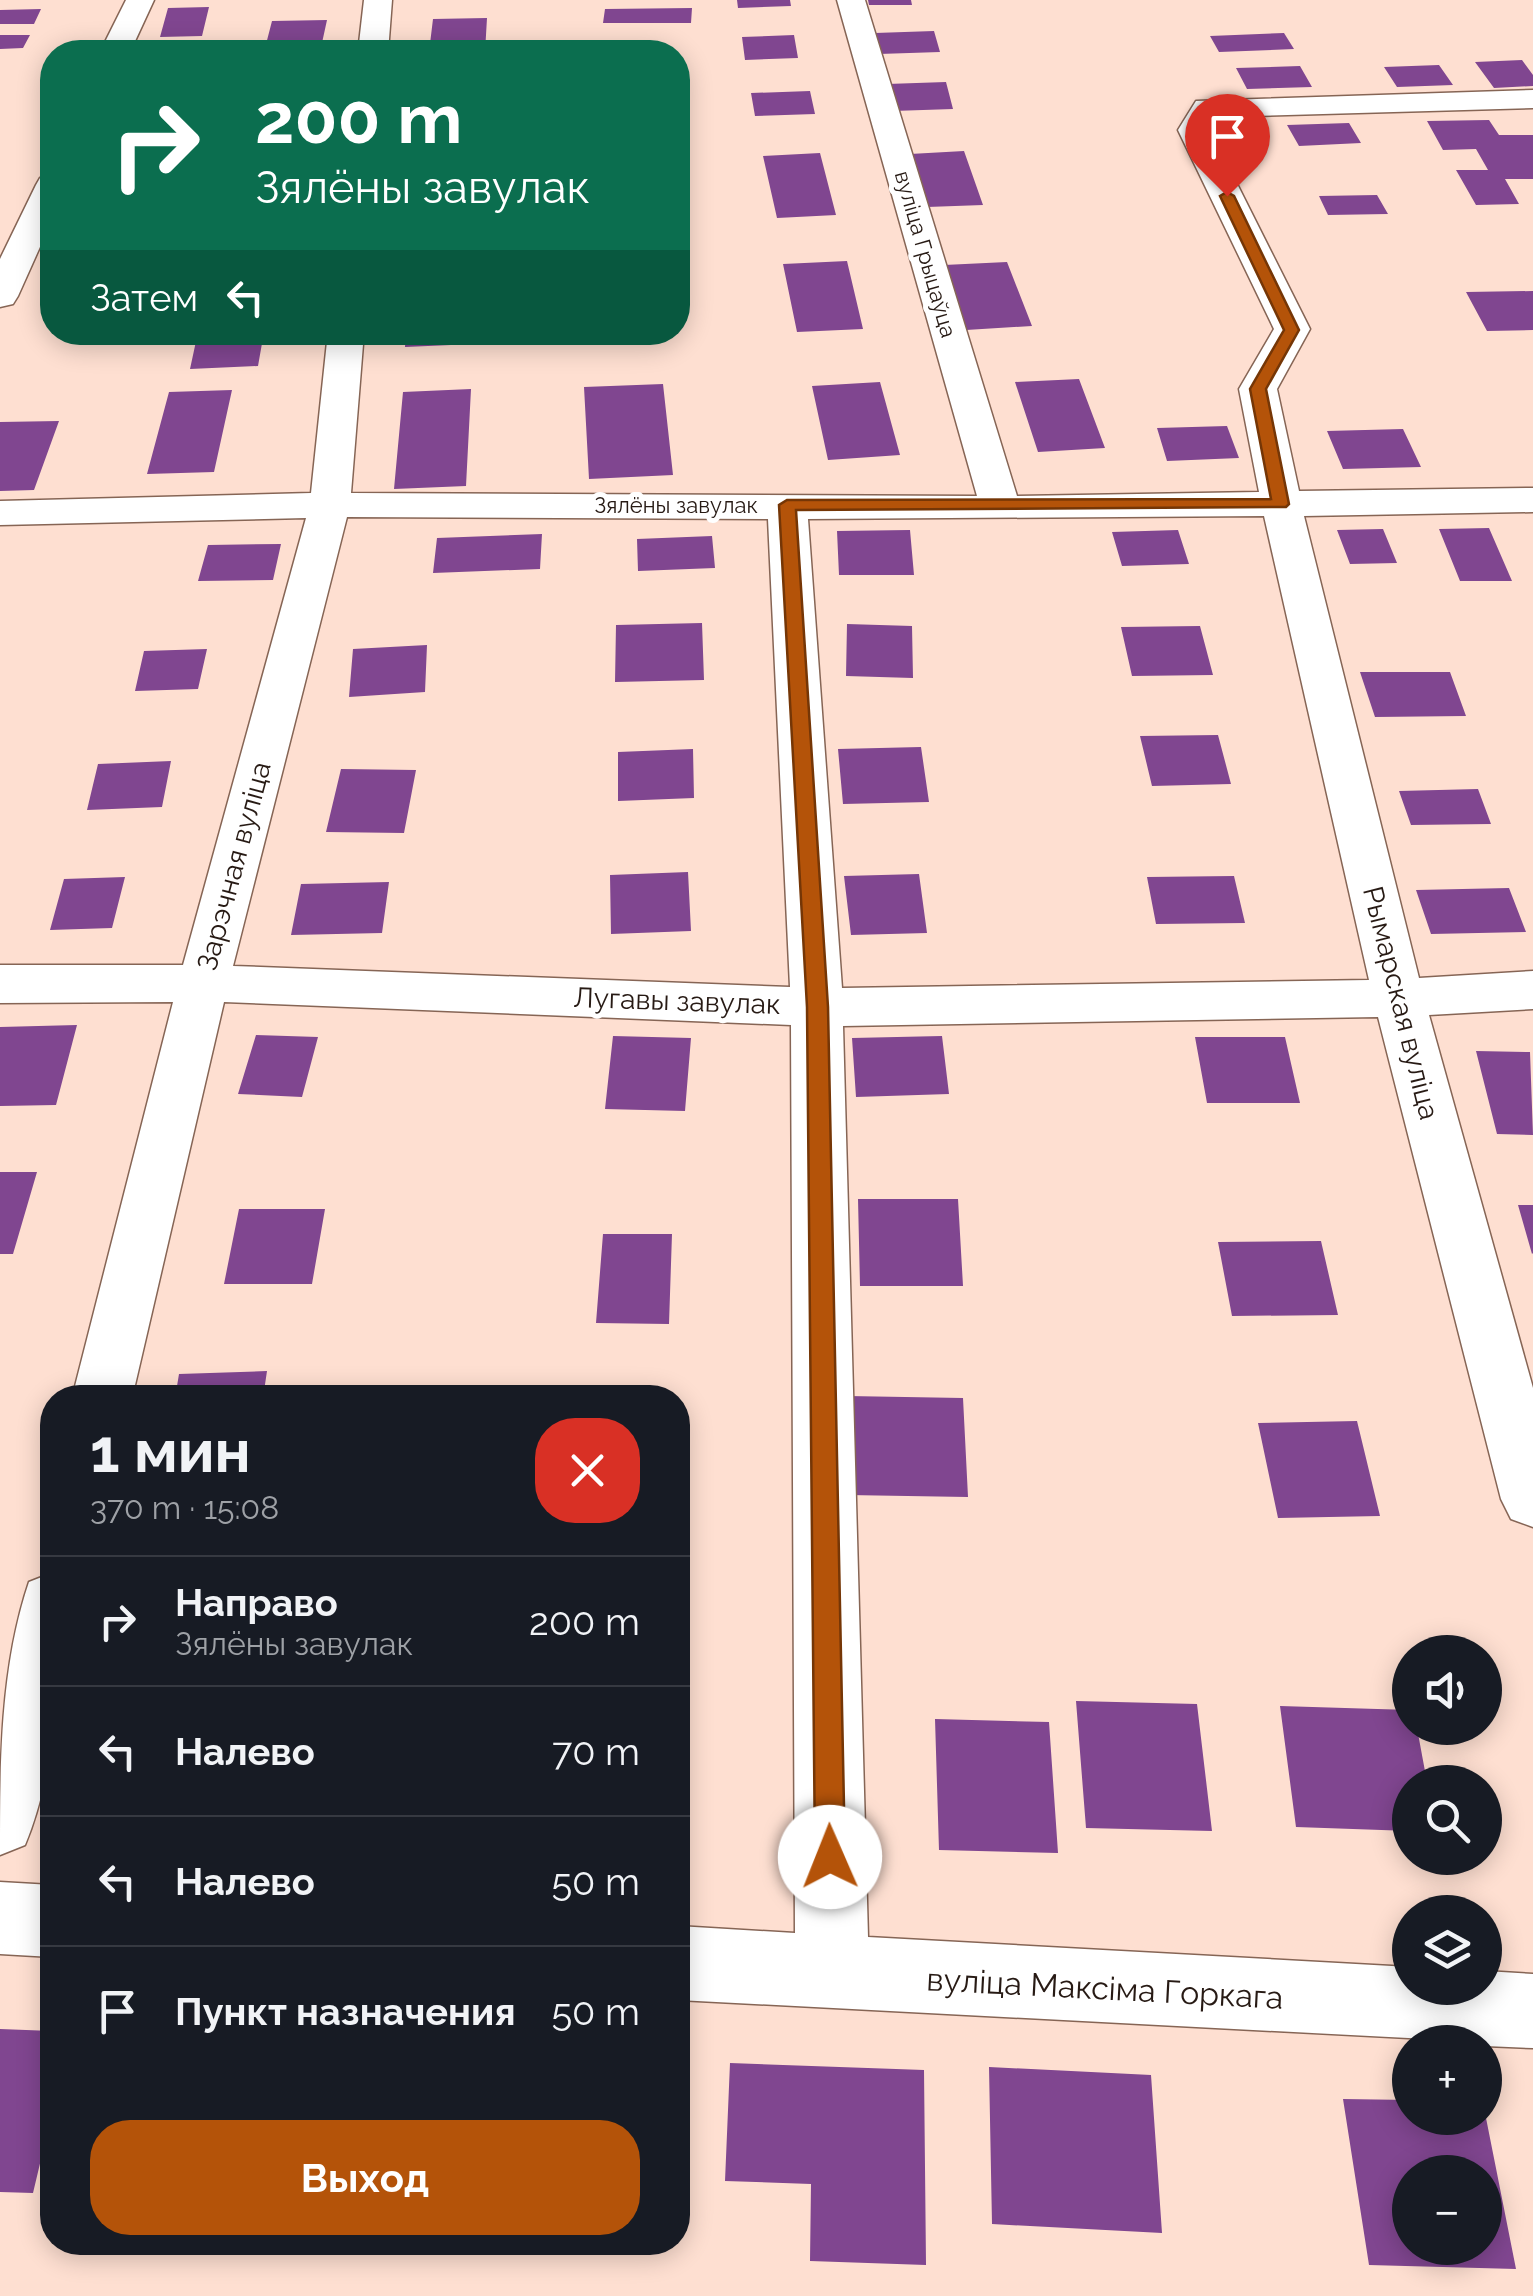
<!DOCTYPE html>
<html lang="ru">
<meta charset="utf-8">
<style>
:root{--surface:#171b24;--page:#20242c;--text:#f1f3f6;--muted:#9ea1a6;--line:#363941;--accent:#b45309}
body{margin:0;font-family:Raleway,sans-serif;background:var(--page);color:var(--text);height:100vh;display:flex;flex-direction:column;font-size:38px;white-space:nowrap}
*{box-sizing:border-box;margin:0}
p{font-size:32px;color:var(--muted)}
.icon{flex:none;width:55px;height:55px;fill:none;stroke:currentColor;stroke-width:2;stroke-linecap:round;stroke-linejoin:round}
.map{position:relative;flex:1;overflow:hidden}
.sheet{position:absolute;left:40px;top:1385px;width:650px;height:870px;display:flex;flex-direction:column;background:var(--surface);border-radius:40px;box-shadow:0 5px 25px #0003}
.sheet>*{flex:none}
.banner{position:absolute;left:40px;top:40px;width:650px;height:305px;border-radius:40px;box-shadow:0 5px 25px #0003;background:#0b6e4f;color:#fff;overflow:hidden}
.buttons{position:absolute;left:1392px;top:1635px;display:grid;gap:20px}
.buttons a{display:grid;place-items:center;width:110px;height:110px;border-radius:50%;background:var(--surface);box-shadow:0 5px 25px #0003;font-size:50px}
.pin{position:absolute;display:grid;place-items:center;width:85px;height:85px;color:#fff;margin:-102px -42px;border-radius:50% 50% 50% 0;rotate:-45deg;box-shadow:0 0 10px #0007}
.pin .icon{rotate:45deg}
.me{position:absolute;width:110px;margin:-55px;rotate:359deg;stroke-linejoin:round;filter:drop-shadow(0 0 8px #0008)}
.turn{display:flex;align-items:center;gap:35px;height:210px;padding:0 50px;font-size:45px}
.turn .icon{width:130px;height:130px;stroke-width:2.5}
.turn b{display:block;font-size:70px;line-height:85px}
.then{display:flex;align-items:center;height:95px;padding:0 50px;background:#0003;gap:20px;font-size:38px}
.round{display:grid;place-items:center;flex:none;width:105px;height:105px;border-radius:40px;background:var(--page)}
.summary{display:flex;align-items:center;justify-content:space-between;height:170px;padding:0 50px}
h1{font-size:60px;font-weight:700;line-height:75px}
.cta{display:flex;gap:20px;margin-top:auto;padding:20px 50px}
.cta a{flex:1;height:115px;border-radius:40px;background:var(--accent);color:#fff;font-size:40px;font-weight:700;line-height:115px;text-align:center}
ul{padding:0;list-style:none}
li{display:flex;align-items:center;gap:30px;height:130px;padding:0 50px;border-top:2px solid var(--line)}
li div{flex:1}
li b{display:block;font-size:38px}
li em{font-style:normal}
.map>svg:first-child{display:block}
.building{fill:#804690;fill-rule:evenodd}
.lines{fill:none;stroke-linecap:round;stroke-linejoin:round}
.minor-casing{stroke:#866555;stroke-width:3}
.minor{fill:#fff;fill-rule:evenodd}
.route{fill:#b45309;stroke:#753606;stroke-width:2.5}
.labels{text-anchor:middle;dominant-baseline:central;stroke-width:10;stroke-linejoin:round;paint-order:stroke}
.far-street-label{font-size:22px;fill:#271a14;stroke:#fff}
.street-label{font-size:28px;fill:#271a14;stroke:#fff}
.near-street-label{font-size:32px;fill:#271a14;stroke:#fff}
</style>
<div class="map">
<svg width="1533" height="2296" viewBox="0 0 1533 2296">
<rect width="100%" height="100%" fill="#fedfd1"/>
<path class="building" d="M737,0H790L791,6L738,8Z
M868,0H911L912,5H869Z
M209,7L202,36L160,37L168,8Z
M692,8L691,23H603L605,9Z
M41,9L34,24H0V10Z
M487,18L485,52H429L433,19Z
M327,20L320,52H264L272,21Z
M934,31L940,52L879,54L875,33Z
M1284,33L1294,49L1219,52L1210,36Z
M0,35H30L23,48L0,49Z
M794,35L798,58L745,60L742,37Z
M1522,60L1533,75V86L1494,88L1475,62Z
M1439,65L1453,85L1397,87L1384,67Z
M1300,66L1312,87L1247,89L1236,68Z
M946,82L953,109L893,111L887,84Z
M810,91L815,114L755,116L751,93Z
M1489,120L1499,135H1533V179H1505L1519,204L1476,205L1456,170H1488L1476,149L1443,150L1427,121Z
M1349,123L1361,143L1299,146L1287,125Z
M964,151L983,205L927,207L910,154Z
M820,153L836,215L777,218L763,156Z
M1377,195L1388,214L1328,215L1319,196Z
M847,261L863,329L797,332L783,264Z
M1007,262L1032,326L966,330L944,265Z
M1533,291V330L1487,331L1466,292Z
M198,332H264L258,366L190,369Z
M406,332H475L474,344L405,347Z
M1079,379L1105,448L1038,452L1015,382Z
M880,382L900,455L828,460L812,386Z
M663,384L673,475L589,479L584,387Z
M471,389L466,486L394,489L403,392Z
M232,390L214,472L147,474L169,392Z
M59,421L34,490L0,491V422Z
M1227,426L1239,458L1167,461L1157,428Z
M1403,429L1421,467L1343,469L1327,431Z
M1489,528L1512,581H1460L1439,529Z
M1383,529L1397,563L1350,564L1337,530Z
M910,530L914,575H839L837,531Z
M1178,530L1189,564L1122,566L1112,532Z
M542,534L540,569L433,573L437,538Z
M712,536L715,568L638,571L637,539Z
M281,544L273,580L198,581L208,545Z
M702,623L704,680L615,682L616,625Z
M847,624L912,626L913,678L846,676Z
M1200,626L1213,675L1132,676L1121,627Z
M427,645L425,692L349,697L353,649Z
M207,649L198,689L135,691L144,651Z
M1360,672H1450L1466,716L1375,717Z
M1218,735L1231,784L1152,786L1140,736Z
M921,747L929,802L843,804L838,749Z
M693,749L694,798L618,801V752Z
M171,761L162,807L87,810L98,764Z
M341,769L416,770L404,833L326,832Z
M1478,789L1491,824L1411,825L1399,791Z
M688,872L691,931L611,934L610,875Z
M919,874L927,933L851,935L844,876Z
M1234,876L1245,923L1156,924L1147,877Z
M125,877L112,928L50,930L64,879Z
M389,882L382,933L291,935L301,884Z
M1509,888L1526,932L1431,934L1416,890Z
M77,1025L56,1105L0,1106V1027Z
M256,1035L318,1037L302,1097L238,1094Z
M613,1036L691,1038L685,1111L605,1109Z
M942,1036L949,1094L856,1097L852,1038Z
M1195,1037H1285L1300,1103H1207Z
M1476,1051L1530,1052L1533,1135L1497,1134Z
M0,1172H37L13,1254H0Z
M858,1199H958L963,1286H860Z
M1518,1205H1533V1253L1532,1254Z
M239,1209H325L312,1284H224Z
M603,1234H672L669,1324L596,1323Z
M1321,1241L1338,1315L1232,1316L1218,1242Z
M267,1371L263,1398H175L179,1374Z
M847,1396L963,1398L968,1497L847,1495Z
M1357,1421L1380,1516L1278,1518L1258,1423Z
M1076,1701L1197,1704L1212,1831L1086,1828Z
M1280,1706L1410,1710V1728H1417L1427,1782H1410V1831L1296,1827Z
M52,1710V1784H35Z
M935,1719L1049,1722L1058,1853L939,1850Z
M0,2029L52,2031V2113L33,2193L0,2192Z
M730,2063L924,2070L926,2265L810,2261L811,2184L725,2181Z
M989,2067L1151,2075L1162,2233L992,2224Z
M1343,2099L1410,2100V2118H1486L1516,2269L1369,2265ZM1410,2172H1485V2248H1410Z"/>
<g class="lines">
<defs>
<path id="minor" d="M126,0H154L130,52H100Z
M364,0H392L388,52H358Z
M837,0H865L1017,496L1259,492L1239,389L1274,329L1178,130L1196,101L1533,90V108L1217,117L1210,130L1310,329L1277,389L1299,491L1533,488V512L1304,516L1419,978L1533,971V1009L1429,1015L1533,1388V1527L1511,1519L1501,1499L1378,1017L843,1026L868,1937L1410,1967V1988H1485V1971L1533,1974V2048L1485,2046V2042L678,2000V1926L795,1933L791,1025L224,1002L132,1398H72L173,1002L0,1003V965H183L306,518L0,525V501L311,493L328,332H364L351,493L977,496ZM1264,516L1369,980L842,988L808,519ZM347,517L768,519L790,987L233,966Z
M52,175V220L18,296L13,304L0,307V259L36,185L40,178Z
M52,1573C58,1662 60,1761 25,1845L0,1855C0,1763 0,1668 29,1582Z
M0,1882L52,1885V1957L0,1954Z"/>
</defs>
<use href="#minor" class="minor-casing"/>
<use href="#minor" class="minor"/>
</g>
<path class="route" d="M1227,192L1234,196L1299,330L1266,389L1289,504L1286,507L796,510L828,1007L845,1857L840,1868L830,1872L820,1868L815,1857L807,1007L779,505L787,500L1271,499L1250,389L1284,330L1220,196Z"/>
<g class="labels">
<g class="far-street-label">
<text transform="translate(926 254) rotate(74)">вуліца Грыцаўца</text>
<text x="676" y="505">Зялёны завулак</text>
</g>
<g class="street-label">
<text transform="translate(234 866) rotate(-75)">Зарэчная вуліца</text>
<text transform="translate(677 1001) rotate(2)">Лугавы завулак</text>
<text transform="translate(1401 1003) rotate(76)">Рымарская вуліца</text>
</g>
<g class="near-street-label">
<text transform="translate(1105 1988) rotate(3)">вуліца Максіма Горкага</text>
</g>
</g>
</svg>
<div class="buttons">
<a><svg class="icon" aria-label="sound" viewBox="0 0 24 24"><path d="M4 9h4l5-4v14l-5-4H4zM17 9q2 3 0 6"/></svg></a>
<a><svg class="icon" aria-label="search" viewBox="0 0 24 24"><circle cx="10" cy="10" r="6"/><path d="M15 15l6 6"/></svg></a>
<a><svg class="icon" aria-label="layers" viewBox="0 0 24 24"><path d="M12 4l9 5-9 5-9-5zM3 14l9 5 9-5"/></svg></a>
<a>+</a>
<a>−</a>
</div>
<div class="pin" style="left:1227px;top:196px;background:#d93025"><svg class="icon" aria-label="arrive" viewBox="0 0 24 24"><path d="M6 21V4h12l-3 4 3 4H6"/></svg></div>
<svg class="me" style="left:830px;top:1857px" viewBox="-20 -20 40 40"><circle r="19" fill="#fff"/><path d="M0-13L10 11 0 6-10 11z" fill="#b45309"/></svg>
<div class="banner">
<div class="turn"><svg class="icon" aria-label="right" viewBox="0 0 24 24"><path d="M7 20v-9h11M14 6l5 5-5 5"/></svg><div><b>200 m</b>Зялёны завулак</div></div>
<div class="then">Затем<svg class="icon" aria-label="left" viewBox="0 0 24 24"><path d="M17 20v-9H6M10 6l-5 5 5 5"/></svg></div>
</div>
<section class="sheet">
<div class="summary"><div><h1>1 мин</h1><p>370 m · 15:08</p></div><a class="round" style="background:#d93025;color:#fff"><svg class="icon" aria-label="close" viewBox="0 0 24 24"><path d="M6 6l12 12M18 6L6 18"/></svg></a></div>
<ul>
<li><svg class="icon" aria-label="right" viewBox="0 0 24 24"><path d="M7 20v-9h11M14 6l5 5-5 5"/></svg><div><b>Направо</b><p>Зялёны завулак</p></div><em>200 m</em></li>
<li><svg class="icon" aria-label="left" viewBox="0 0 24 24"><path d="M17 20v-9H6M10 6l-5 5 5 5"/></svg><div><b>Налево</b></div><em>70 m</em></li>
<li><svg class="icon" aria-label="left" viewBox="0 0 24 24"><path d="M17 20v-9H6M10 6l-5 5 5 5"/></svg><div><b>Налево</b></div><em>50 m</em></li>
<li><svg class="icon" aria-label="arrive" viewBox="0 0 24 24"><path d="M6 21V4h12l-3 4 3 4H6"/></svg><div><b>Пункт назначения</b></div><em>50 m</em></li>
</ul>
<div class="cta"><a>Выход</a></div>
</section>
</div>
